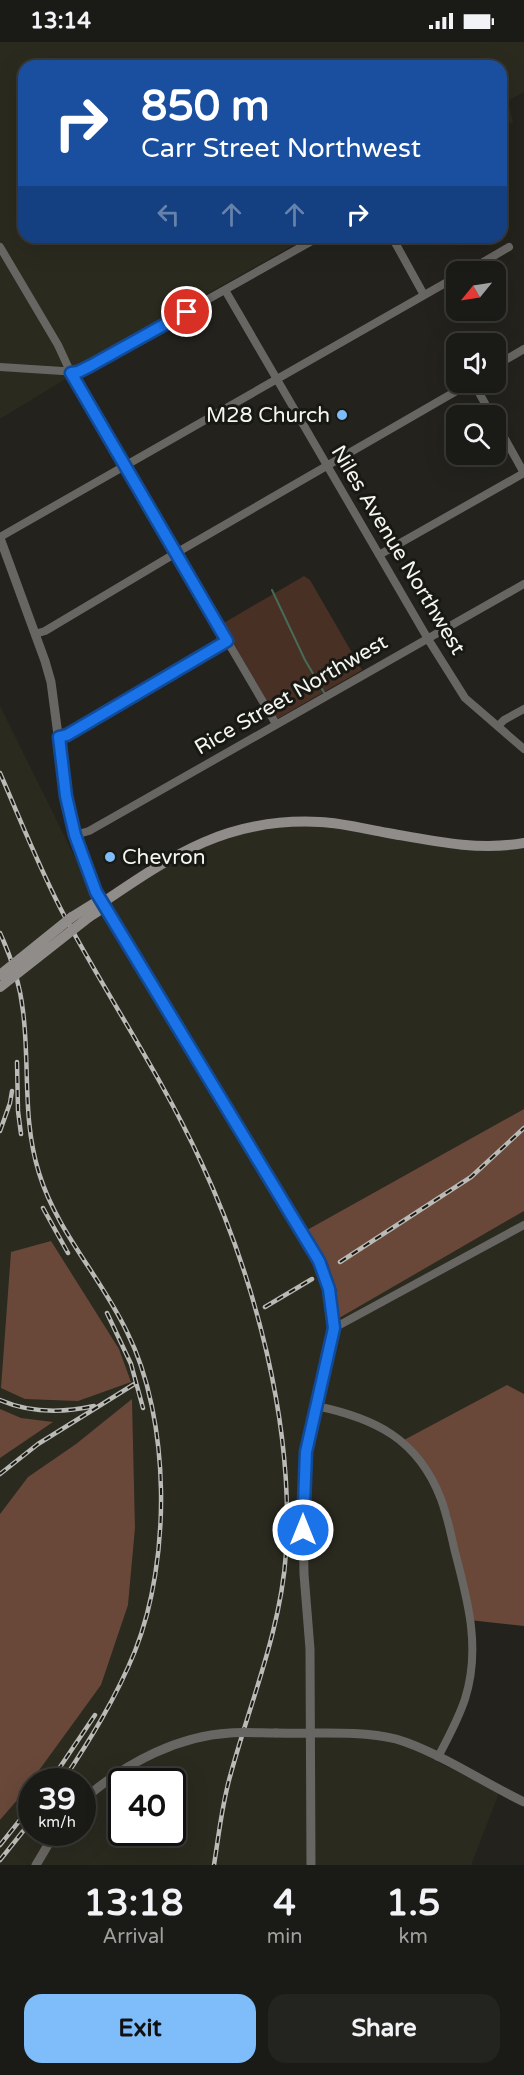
<!DOCTYPE html>
<style>
:root{--surface:#1a1a16;--page:#23231f;--text:#f1f3f6;--muted:#9fa1a1;--line:#383835;--accent:#7ebdf9}
body{margin:0;font-family:"Varela Round",sans-serif;background:var(--page);color:var(--text);height:100vh;display:flex;flex-direction:column;font-size:22px;white-space:nowrap}
*{box-sizing:border-box;margin:0}
p{font-size:20px;color:var(--muted)}
.icon{flex:none;width:33px;height:33px;fill:none;stroke:currentColor;stroke-width:2;stroke-linecap:round;stroke-linejoin:round}
.map{position:relative;height:1823px;overflow:hidden}
.sheet{display:flex;flex-direction:column;background:var(--surface);flex:1}
.sheet>*{flex:none}
.hud{position:absolute;left:18px;top:18px;width:489px;height:183px;border-radius:18px;box-shadow:0 6px 24px #0002,0 0 0 2px var(--line);background:#1a4fa0;color:#fff;overflow:hidden}
.needle{width:39px;rotate:240deg}
.controls{position:absolute;left:446px;top:219px;display:grid;gap:12px}
.controls a{display:grid;place-items:center;width:60px;height:60px;border-radius:12px;background:var(--surface);box-shadow:0 6px 24px #0002,0 0 0 2px var(--line);font-size:30px}
.speed{position:absolute;left:18px;top:1726px;display:flex;gap:12px;font-size:30px;font-weight:700;text-align:center}
.speed>*{display:grid;place-content:center;width:78px;height:78px;border-radius:50%;background:var(--surface);box-shadow:0 6px 24px #0002,0 0 0 2px var(--line);line-height:1}
.speed small{font-size:15px;font-weight:400}
.speed .limit{border:3px solid #111;border-radius:9px;background:#fff;color:#111}
.pin{position:absolute;display:grid;place-items:center;width:51px;height:51px;color:#fff;margin:-26px;border:3px solid #fff;border-radius:50%;box-shadow:0 2px 6px #0007}
.me{position:absolute;width:66px;margin:-33px;rotate:0deg;stroke-linejoin:round;filter:drop-shadow(0 0 4px #0008)}
.turn{display:flex;align-items:center;gap:21px;height:126px;padding:0 24px;font-size:27px}
.turn .icon{width:78px;height:78px;stroke-width:2.5}
.turn b{display:block;font-size:42px;line-height:51px}
.lanes{display:flex;align-items:center;height:57px;padding:0 24px;background:#0003;justify-content:center;gap:30px;direction:ltr}
.lanes .off{opacity:.35}
.eta{display:flex;justify-content:space-evenly;align-items:center;height:102px;text-align:center}
.eta b{font-size:36px;font-weight:700;line-height:42px}
.action{display:flex;gap:12px;margin-top:auto;padding:12px 24px}
.action a{flex:1;height:69px;border-radius:18px;background:var(--accent);color:#111;font-size:24px;font-weight:700;line-height:69px;text-align:center}
.action a+a{background:var(--page);color:var(--text)}
.status{display:flex;justify-content:space-between;align-items:center;height:42px;padding:0 30px;background:var(--surface);direction:ltr}
.status svg{height:16px;fill:currentColor}
.map>svg:first-child{display:block}
.built{fill:#2b2a1f;fill-rule:evenodd}
.green{fill:#483025}
.forest{fill:#694839}
.lines{fill:none;stroke-linecap:round;stroke-linejoin:round}
.stream{stroke:#476b59;stroke-width:2}
.minor{stroke:#686663;stroke-width:8}
.tertiary{stroke:#686663;stroke-width:9}
.secondary{stroke:#8f8c89;stroke-width:10}
.rail-casing{stroke:#babab6;stroke-width:4.5}
.rail{stroke:#191914;stroke-width:2;stroke-dasharray:7;stroke-linecap:butt}
.tertiary-bridge{stroke:#686663;stroke-width:9}
.secondary-bridge{stroke:#8f8c89;stroke-width:10}
.route-casing{stroke:#114b97;stroke-width:15}
.route{stroke:#1a73e8;stroke-width:10}
.poi-dot{fill:#7ebdf9;stroke:#191914;stroke-width:2}
.labels{text-anchor:middle;dominant-baseline:central;stroke-width:6;stroke-linejoin:round;paint-order:stroke}
.poi-label{font-size:21px;fill:#f5f5f1;stroke:#191914;text-anchor:end}
.street-label{font-size:21px;fill:#f5f5f1;stroke:#191914}
</style>
<div class="status"><b>13:14</b><svg viewBox="0 0 49 12"><path d="M0 12V9h3v3zM5 12V6h3v6zM10 12V3h3v9zM15 12V0h3v12zM26 1h20v11H26zM47 4h2v5h-2z"/></svg></div>
<div class="map">
<svg width="524" height="1823" viewBox="0 0 524 1823">
<rect width="100%" height="100%" fill="#23221d"/>
<path class="built" d="M0,0H524V50L508,59L513,80L501,86V24H24V195H308L103,310L82,327L0,377Z
M0,664L98,862L218,790L306,781L516,804L524,802V1067L307,1188L327,1219L337,1249L335,1278L524,1169V1352L507,1343L450,1472L471,1586L472,1642L436,1719L499,1751L471,1823H0V1778L19,1756L101,1643L128,1563L135,1486L132,1358L76,1402L28,1435L0,1472ZM32,1740H82V1791H32ZM122,1740H172V1791H122Z"/>
<path class="green" d="M304,534L310,538L362,628L277,677L222,582Z"/>
<path class="forest" d="M524,1067V1169L334,1279L337,1249L327,1219L307,1188Z
M51,1199L119,1307L131,1340L78,1359L25,1357L1,1346L11,1210Z
M507,1343L524,1352V1584L469,1578L450,1472L404,1398Z
M132,1357L135,1486L128,1563L101,1643L19,1756L0,1778V1472L28,1435L76,1402Z
M0,1367L21,1376L53,1380L0,1416Z"/>
<g class="lines">
<path class="stream" d="M272,548L305,618L325,652"/>
<path class="minor" d="M392,195L424,253
M0,205L58,303L75,340L276,682
M466,230L509,205
M225,248L428,597L465,656L524,707
M495,324L524,307
M0,325L78,330L319,195
M473,340L492,374
M495,379L524,431
M0,495L456,235
M379,513L524,431
M35,592L45,589L176,511L472,340
M498,684L504,678L524,667
M59,695L67,693L227,599
M75,793L89,789L524,542
M334,1286L524,1183
M316,1364C375,1376 418,1397 441,1457C447,1473 451,1492 455,1510C468,1559 481,1607 465,1657C458,1678 448,1696 438,1715"/>
<path class="tertiary" d="M0,496L45,619L51,640L66,754L75,793L96,850L319,1219L329,1247L334,1286L306,1410L303,1466L304,1532L310,1607L311,1823
M276,1691C313,1692 361,1688 396,1697C437,1709 484,1741 524,1760
M82,1760L90,1752
M36,1823L55,1791"/>
<path class="secondary" d="M72,875L93,862L102,861
M89,875L97,870L102,861C174,812 229,775 320,780C343,781 365,787 388,791C433,799 478,809 524,801"/>
<defs>
<path id="rail" d="M0,731C21,779 40,828 65,875C109,957 162,1035 201,1120C255,1236 294,1382 286,1511C281,1587 251,1658 231,1731C222,1761 219,1792 214,1823
M0,891C11,915 20,942 23,969C30,1024 22,1077 39,1131C57,1190 101,1235 127,1290C171,1378 171,1518 135,1609C116,1656 90,1698 62,1740
M17,1020L18,1069L21,1092
M0,1089L10,1061L12,1049
M43,1166L68,1211
M340,1220L471,1135L524,1086
M265,1265L312,1237
M107,1271L131,1322L143,1366
M0,1358C30,1371 62,1371 94,1364
M0,1432L38,1402L136,1341
M50,1740L95,1673
M0,1803L32,1763
M0,1818L32,1778"/>
</defs>
<use href="#rail" class="rail-casing"/>
<use href="#rail" class="rail"/>
<path class="tertiary-bridge" d="M90,1752C129,1720 178,1694 230,1691C245,1690 261,1691 276,1691"/>
<path class="secondary-bridge" d="M0,933L72,875
M0,945L89,875"/>
</g>
<g class="lines">
<defs>
<path id="route" d="M187,270L90,324L78,330L71,331L227,599L67,693L59,695L66,754L75,793L96,850L319,1219L329,1247L334,1286L306,1410L303,1488"/>
</defs>
<use href="#route" class="route-casing"/>
<use href="#route" class="route"/>
</g>
<g class="poi-dot">
<circle cx="342" cy="373" r="6"/>
<circle cx="110" cy="815" r="6"/>
</g>
<g class="labels">
<g class="poi-label">
<text x="330" y="373">M28 Church</text>
<text x="122" y="815" text-anchor="start">Chevron</text>
</g>
<g class="street-label">
<text transform="translate(398 508) rotate(59)">Niles Avenue Northwest</text>
<text transform="translate(291 653) rotate(-30)">Rice Street Northwest</text>
</g>
</g>
</svg>
<div class="controls">
<a><svg class="needle" viewBox="-14 -14 28 28"><path d="M0-13l5 13h-10z" fill="#e53935"/><path d="M0 13l5-13h-10z" fill="#9fa1a1"/></svg></a>
<a><svg class="icon" aria-label="sound" viewBox="0 0 24 24"><path d="M4 9h4l5-4v14l-5-4H4zM17 9q2 3 0 6"/></svg></a>
<a><svg class="icon" aria-label="search" viewBox="0 0 24 24"><circle cx="10" cy="10" r="6"/><path d="M15 15l6 6"/></svg></a>
</div>
<div class="speed"><div>39<small>km/h</small></div><div class="limit">40</div></div>
<div class="pin" style="left:187px;top:270px;background:#d93025"><svg class="icon" aria-label="arrive" viewBox="0 0 24 24"><path d="M6 21V4h12l-3 4 3 4H6"/></svg></div>
<svg class="me" style="left:303px;top:1488px" viewBox="-20 -20 40 40"><circle r="17" fill="#1a73e8" stroke="#fff" stroke-width="3"/><path d="M0-11L8 9 0 5-8 9z" fill="#fff"/></svg>
<div class="hud">
<div class="turn"><svg class="icon" aria-label="right" viewBox="0 0 24 24"><path d="M7 20v-9h11M14 6l5 5-5 5"/></svg><div><b>850 m</b>Carr Street Northwest</div></div>
<div class="lanes"><svg class="icon off" aria-label="left" viewBox="0 0 24 24"><path d="M17 20v-9H6M10 6l-5 5 5 5"/></svg><svg class="icon off" aria-label="ahead" viewBox="0 0 24 24"><path d="M12 20V5M6 11l6-6 6 6"/></svg><svg class="icon off" aria-label="ahead" viewBox="0 0 24 24"><path d="M12 20V5M6 11l6-6 6 6"/></svg><svg class="icon" aria-label="right" viewBox="0 0 24 24"><path d="M7 20v-9h11M14 6l5 5-5 5"/></svg></div>
</div>
</div>
<section class="sheet">
<div class="eta">
<div><b>13:18</b><p>Arrival</p></div>
<div><b>4</b><p>min</p></div>
<div><b>1.5</b><p>km</p></div>
</div>
<div class="action"><a>Exit</a><a>Share</a></div>
</section>
